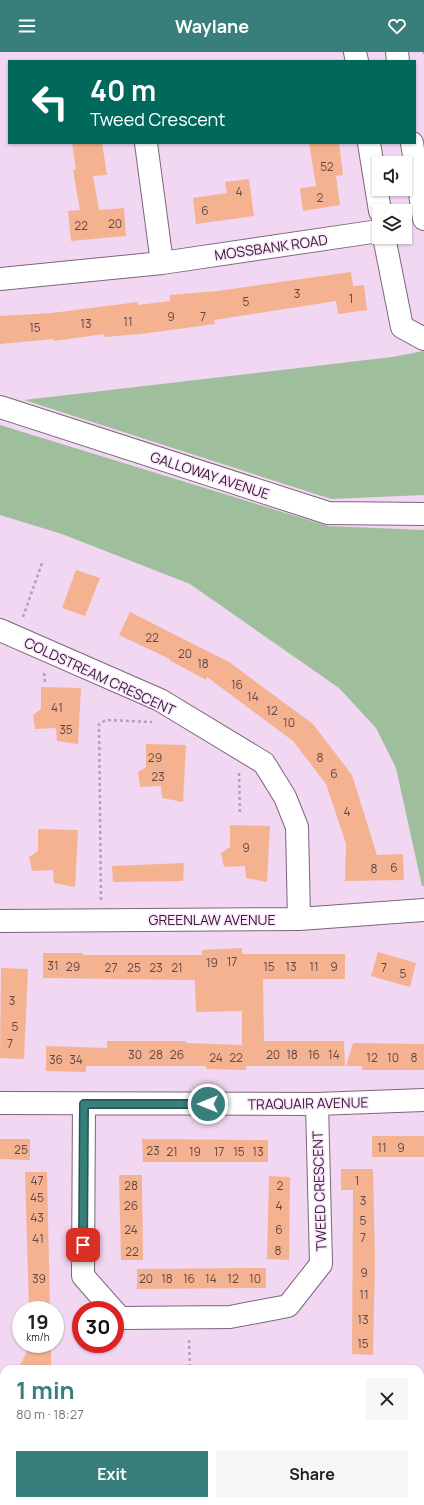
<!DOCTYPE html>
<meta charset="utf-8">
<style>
:root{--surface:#fff;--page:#f6f6f6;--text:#202124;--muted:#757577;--accent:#387f7b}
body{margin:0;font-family:Manrope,sans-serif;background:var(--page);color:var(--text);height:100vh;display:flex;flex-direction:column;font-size:15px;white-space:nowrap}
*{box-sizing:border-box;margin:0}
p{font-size:13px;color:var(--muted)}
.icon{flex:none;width:22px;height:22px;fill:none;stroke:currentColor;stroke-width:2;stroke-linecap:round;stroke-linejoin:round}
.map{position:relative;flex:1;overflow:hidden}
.panel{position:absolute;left:0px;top:1313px;width:424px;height:140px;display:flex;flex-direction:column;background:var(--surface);border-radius:12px 12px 0 0;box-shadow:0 1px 3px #0004}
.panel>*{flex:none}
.hud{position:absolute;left:8px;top:8px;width:408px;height:84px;border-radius:0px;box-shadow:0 1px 3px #0004;background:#00695c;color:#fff;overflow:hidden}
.tools{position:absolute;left:372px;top:104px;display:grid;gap:8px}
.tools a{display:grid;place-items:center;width:40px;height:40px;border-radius:0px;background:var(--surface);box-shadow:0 1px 3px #0004;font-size:20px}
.speed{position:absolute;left:12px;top:1249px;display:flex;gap:8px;font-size:20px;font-weight:700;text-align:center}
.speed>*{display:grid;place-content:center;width:52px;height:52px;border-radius:50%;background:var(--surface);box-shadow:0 1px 3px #0004;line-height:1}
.speed small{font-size:10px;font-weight:400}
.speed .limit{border:6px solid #d22;background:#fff;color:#111}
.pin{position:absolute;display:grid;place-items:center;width:34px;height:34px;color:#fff;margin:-17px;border-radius:8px;box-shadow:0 2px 6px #0006}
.me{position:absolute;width:44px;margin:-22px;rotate:270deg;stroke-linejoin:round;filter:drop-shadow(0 0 3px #0008)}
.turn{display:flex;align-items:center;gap:14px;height:84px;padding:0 16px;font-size:18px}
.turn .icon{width:52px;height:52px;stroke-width:2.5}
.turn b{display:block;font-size:28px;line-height:34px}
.round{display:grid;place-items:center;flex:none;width:42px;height:42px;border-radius:0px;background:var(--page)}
.overview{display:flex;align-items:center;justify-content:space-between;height:68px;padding:0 16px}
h1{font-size:24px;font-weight:700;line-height:30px;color:var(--accent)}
.primary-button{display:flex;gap:8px;margin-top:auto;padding:8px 16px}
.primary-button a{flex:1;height:46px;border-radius:0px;background:var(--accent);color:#fff;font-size:16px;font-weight:700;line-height:46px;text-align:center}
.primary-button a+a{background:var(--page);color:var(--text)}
header{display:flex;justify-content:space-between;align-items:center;height:52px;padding:0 16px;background:var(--accent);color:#fff;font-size:18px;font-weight:700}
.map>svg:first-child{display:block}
.green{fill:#9ebe9c}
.building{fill:#f5b291}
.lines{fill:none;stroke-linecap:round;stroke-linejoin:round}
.minor-casing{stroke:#7d657d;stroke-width:24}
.path{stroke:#b5a0b5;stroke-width:2.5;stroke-dasharray:3 3;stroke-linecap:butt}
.minor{stroke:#fff;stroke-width:22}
.route-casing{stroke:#245350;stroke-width:10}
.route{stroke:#387f7b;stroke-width:7}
.labels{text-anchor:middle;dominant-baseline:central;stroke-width:3;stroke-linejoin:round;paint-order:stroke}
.number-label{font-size:12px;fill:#604847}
.street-label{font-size:14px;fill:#2e242e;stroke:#ffe4ff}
</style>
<header><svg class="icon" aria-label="menu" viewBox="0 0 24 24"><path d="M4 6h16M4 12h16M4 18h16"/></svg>Waylane<svg class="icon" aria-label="heart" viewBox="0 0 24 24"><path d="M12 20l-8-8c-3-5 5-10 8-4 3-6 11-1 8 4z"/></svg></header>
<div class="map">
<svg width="424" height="1453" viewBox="0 0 424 1453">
<rect width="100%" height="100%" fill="#f1d7f1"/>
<path class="green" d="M424,299V443L331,447L24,348L392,305Z
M0,373L328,474L424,478V834H422L396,716L376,676L339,636L190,532L62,482L0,463Z"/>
<path class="building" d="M72,91H102L107,123L93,124L99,158L124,156L126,184L71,189L68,159L80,158L73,118L76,117Z
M309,91H339L343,123L336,124L340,153L303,159L300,136L316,134Z
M249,127L254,164L196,172L193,146L227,141L225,130Z
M351,220L353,234L364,233L367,258L338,262L336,249L214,268L215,272L141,282L105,285L104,282L54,289V287L0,292V264L52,261L138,250V253L170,249V243L218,239Z
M76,518L100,526L85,564L62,556Z
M130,560L229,610L313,672L352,723L377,803L403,802L404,828L345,829L346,792L326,732L293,689L207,625L206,628L169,608L170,607L119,583Z
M41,635L81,636L78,692L57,689L56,676L35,677L33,663L41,657Z
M146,692L186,693L183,750L162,746L161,734L140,735L138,720L146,715Z
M230,773L270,774L267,830L246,826L245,814L224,815L221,801L230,795Z
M38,777L78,778L75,835L54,831L53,818L32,819L29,805L38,799Z
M184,811L183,829L113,830L112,814Z
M242,896V902H345V927H263L264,989H344L345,1014H246V1018L206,1017V1014H86V1020L46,1019V994L107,996V989H186V991L242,993V959L196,960L195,928L43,926V901H83V903H202V898Z
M378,900L416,911L410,935L371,924Z
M1,916L28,917L24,1007L0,1006Z
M353,991L424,992V1018H362V1014H346Z
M372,1084H424V1105H372Z
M0,1087H30V1108L0,1107Z
M142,1087L268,1088V1110H143Z
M341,1117H373L375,1210L373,1303L352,1302L353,1138H341Z
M25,1120H47L50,1258H29Z
M119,1123H142L143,1208H121Z
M269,1124L290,1125L289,1208L267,1207Z
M266,1216V1236L137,1237V1217Z
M31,1292H51V1317H18Z"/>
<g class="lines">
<defs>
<path id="minor" d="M355,0L357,9
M397,0L398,9
M146,91L162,211
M369,91L380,159
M412,91L424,167
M384,185L402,275L424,287
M0,227L162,211L379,179
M0,355L328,461L424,462
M0,578L160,648L264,711L285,745L297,775L299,867
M0,869L299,867L424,858
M0,1051L317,1052L424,1048
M84,1052L83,1224L113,1258
M115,1260L120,1266L230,1265L288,1254L321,1212L317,1052
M241,1449L247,1453"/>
</defs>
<use href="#minor" class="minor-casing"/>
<path class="path" d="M424,0V2
M23,565L42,511
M44,621L45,630
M239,721L240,763
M101,848L99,672L106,668L152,670
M189,1288L190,1317"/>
<use href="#minor" class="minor"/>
</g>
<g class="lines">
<defs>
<path id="route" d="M83,1193L84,1052H208"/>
</defs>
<use href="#route" class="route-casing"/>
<use href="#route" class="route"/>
</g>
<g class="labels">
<g class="number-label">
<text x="327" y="114">52</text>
<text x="239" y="139">4</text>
<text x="320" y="145">2</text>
<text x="205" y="158">6</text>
<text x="115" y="171">20</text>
<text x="81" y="173">22</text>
<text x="297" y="241">3</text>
<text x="351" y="246">1</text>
<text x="246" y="249">5</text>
<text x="171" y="264">9</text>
<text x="203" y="264">7</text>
<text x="128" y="269">11</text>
<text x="86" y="271">13</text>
<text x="35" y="275">15</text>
<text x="152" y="585">22</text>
<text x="185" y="601">20</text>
<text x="203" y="611">18</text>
<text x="237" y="632">16</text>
<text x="253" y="644">14</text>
<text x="57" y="655">41</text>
<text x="272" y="658">12</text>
<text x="289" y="670">10</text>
<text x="66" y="677">35</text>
<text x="155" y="705">29</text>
<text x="320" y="705">8</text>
<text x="334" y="721">6</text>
<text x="158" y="724">23</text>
<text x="347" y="759">4</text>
<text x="246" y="795">9</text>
<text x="394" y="815">6</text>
<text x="374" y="816">8</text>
<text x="232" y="909">17</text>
<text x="212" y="910">19</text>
<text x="53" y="913">31</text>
<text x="73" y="914">29</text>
<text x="269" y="914">15</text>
<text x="291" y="914">13</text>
<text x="314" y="914">11</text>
<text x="334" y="914">9</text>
<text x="111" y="915">27</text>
<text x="134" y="915">25</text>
<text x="156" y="915">23</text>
<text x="177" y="915">21</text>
<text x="384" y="915">7</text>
<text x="403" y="921">5</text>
<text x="12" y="948">3</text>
<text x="15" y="974">5</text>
<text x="10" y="991">7</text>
<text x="135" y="1002">30</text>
<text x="156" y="1002">28</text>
<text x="177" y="1002">26</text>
<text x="273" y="1002">20</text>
<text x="292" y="1002">18</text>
<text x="314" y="1002">16</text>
<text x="334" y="1002">14</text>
<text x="216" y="1005">24</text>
<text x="236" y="1005">22</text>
<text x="372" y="1005">12</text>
<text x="393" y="1005">10</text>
<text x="414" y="1005">8</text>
<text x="56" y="1007">36</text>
<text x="76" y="1007">34</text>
<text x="382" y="1095">11</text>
<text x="401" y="1095">9</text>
<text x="21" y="1097">25</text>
<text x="153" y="1098">23</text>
<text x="172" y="1099">21</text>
<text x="195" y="1099">19</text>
<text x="219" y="1099">17</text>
<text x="239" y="1099">15</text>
<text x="258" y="1099">13</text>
<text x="37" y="1128">47</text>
<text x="357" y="1128">1</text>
<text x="131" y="1133">28</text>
<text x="280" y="1133">2</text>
<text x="37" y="1145">45</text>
<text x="363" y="1148">3</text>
<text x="131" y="1153">26</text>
<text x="279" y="1153">4</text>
<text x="37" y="1165">43</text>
<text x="363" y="1168">5</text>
<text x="131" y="1177">24</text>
<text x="279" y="1177">6</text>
<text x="363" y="1185">7</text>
<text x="38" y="1186">41</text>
<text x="278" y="1198">8</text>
<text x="132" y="1199">22</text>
<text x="364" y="1220">9</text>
<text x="39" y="1226">39</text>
<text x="146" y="1226">20</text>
<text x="167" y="1226">18</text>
<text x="189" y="1226">16</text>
<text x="211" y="1226">14</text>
<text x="233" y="1226">12</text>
<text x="255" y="1226">10</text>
<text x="364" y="1242">11</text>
<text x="363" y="1267">13</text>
<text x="363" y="1291">15</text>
</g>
<g class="street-label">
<text transform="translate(271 195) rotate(-8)">MOSSBANK ROAD</text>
<text transform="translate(210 423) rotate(18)">GALLOWAY AVENUE</text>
<text transform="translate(100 624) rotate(25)">COLDSTREAM CRESCENT</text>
<text x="212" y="867">GREENLAW AVENUE</text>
<text transform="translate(308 1051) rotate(-1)">TRAQUAIR AVENUE</text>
<text transform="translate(319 1139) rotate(-92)">TWEED CRESCENT</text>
</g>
</g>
</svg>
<div class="tools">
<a><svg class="icon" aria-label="sound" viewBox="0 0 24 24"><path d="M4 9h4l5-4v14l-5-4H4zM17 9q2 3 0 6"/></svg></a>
<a><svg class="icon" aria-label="layers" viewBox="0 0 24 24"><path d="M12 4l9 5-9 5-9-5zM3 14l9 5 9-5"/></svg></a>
</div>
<div class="speed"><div>19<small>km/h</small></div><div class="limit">30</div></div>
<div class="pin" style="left:83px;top:1193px;background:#d93025"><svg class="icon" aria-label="arrive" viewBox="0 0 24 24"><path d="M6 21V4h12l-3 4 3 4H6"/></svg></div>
<svg class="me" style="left:208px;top:1052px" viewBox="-20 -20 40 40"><circle r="17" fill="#387f7b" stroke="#fff" stroke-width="3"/><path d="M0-11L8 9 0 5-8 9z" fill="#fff"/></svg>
<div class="hud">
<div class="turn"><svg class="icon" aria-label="left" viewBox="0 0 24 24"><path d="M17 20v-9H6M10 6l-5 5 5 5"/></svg><div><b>40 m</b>Tweed Crescent</div></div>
</div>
<section class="panel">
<div class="overview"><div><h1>1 min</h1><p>80 m · 18:27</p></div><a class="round"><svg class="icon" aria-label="close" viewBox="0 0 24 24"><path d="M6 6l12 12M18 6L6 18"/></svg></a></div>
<div class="primary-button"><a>Exit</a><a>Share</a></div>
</section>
</div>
